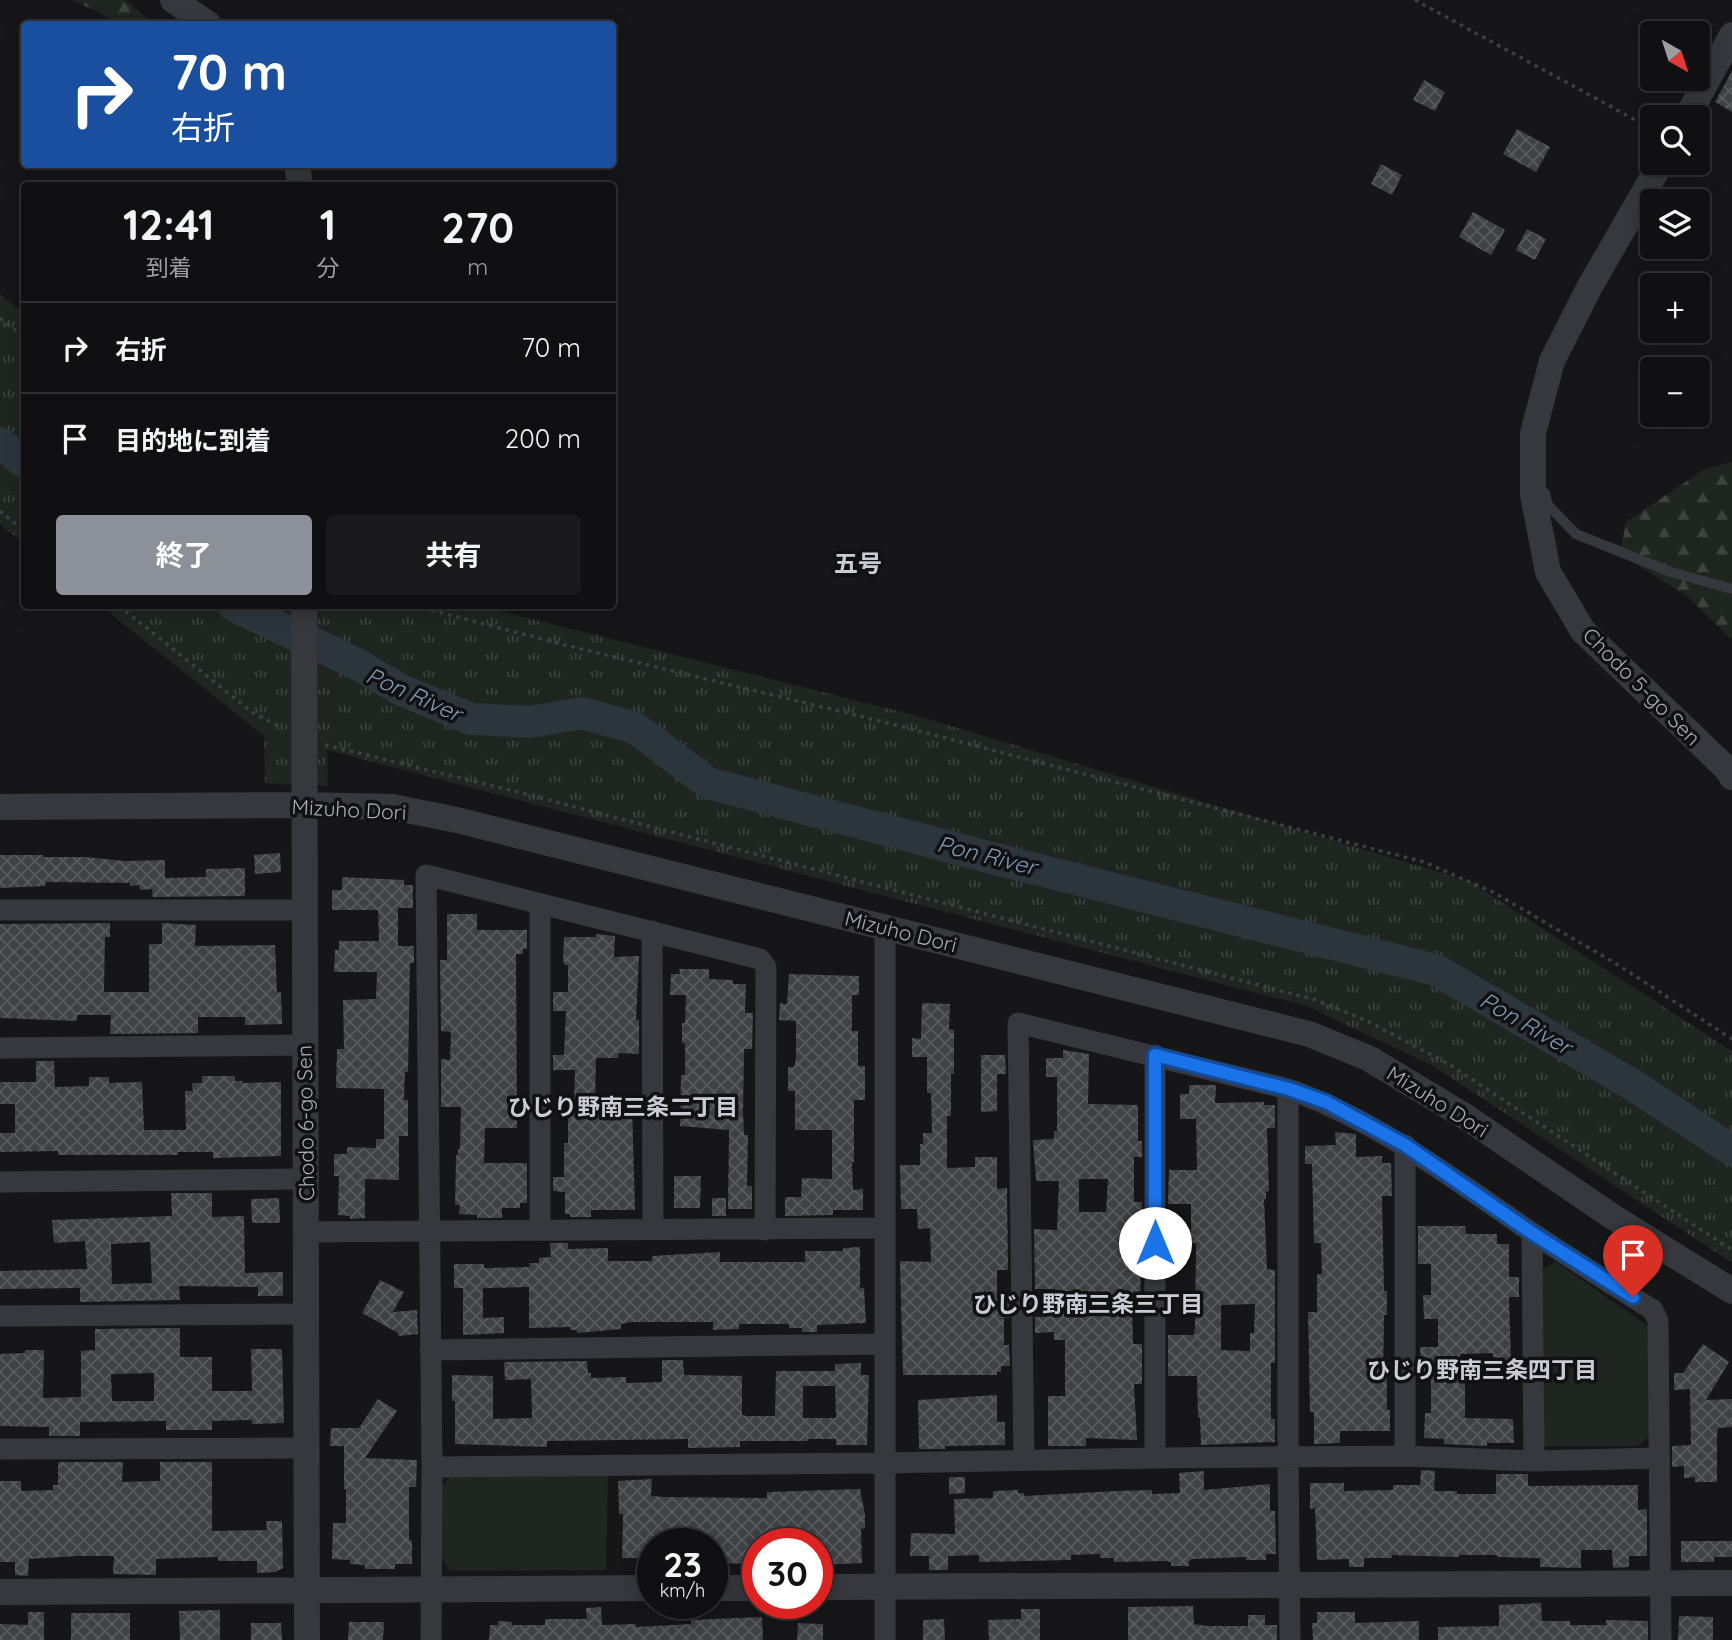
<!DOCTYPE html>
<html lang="ja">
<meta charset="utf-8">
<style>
:root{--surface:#101012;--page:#19191b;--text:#f1f3f6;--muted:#9c9d9f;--line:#303032;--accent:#8c9099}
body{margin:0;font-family:Quicksand,"Noto Sans JP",sans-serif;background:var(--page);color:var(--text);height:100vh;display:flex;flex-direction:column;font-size:26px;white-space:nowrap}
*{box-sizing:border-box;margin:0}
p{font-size:23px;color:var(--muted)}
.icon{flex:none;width:38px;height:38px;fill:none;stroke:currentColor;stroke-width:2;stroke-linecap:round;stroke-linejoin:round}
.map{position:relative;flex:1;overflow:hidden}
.details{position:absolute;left:21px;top:182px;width:595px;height:427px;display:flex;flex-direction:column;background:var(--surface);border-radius:7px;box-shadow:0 4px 18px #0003,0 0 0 2px var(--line)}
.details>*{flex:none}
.hud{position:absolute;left:21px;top:21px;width:595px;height:147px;border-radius:7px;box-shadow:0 4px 18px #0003,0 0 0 2px var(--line);background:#1a4fa0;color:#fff;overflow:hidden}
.needle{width:46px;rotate:141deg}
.buttons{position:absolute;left:1640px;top:21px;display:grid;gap:14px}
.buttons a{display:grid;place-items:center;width:70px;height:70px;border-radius:7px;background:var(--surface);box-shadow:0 4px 18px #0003,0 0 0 2px var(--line);font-size:35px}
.speed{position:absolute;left:637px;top:1528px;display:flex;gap:14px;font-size:35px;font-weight:700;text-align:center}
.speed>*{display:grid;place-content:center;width:91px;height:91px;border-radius:50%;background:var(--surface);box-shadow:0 4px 18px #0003,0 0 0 2px var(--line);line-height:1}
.speed small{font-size:18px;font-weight:400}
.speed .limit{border:10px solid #d22;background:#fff;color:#111}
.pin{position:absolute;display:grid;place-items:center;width:60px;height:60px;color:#fff;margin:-72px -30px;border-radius:50% 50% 50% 0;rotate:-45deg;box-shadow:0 0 7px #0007}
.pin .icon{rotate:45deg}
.me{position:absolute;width:77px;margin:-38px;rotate:0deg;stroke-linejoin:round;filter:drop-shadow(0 0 5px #0008)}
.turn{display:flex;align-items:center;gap:24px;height:147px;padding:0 35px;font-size:32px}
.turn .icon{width:91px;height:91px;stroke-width:2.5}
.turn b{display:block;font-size:49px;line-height:60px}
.eta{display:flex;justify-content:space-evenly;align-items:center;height:119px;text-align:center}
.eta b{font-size:42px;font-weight:700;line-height:49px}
.primary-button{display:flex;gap:14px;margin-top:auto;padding:14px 35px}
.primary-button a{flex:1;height:80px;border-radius:7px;background:var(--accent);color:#fff;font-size:28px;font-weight:700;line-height:80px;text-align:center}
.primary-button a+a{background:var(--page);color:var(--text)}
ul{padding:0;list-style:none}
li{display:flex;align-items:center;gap:21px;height:91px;padding:0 35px;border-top:2px solid var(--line)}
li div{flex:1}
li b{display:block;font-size:26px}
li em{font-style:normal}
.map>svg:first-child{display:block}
.grass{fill:url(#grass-tufts)}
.forest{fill:url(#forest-firs)}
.park{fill:#1e261f}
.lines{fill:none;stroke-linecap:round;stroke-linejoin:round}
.river{stroke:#2c353c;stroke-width:32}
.building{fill:url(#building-cross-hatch);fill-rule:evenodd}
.path{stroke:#3d3f44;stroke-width:3.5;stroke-dasharray:3.5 5;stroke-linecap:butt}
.service{stroke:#37383d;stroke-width:10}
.minor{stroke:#37383d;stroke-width:21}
.tertiary{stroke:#37383d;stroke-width:26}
.route-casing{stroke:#114b97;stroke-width:18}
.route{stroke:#1a73e8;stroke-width:12}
.labels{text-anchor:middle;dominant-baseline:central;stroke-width:7;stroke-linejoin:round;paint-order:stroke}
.street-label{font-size:21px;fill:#a8adb8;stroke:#111113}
.water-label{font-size:23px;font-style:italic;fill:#7f9bb3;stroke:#111113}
.neighbourhood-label{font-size:23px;font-weight:bold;fill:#c9ccd4;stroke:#111113}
.quarter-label{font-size:24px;font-weight:bold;fill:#c9ccd4;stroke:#111113}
</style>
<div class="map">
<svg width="1732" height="1640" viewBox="0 0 1732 1640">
<defs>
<pattern id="grass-tufts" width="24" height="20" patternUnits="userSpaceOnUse" patternTransform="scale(1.75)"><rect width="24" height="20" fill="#1e261f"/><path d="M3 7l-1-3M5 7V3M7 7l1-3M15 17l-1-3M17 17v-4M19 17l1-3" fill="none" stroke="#3c433d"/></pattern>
<pattern id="forest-firs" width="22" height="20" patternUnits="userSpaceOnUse" patternTransform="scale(1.75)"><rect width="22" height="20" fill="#1e261f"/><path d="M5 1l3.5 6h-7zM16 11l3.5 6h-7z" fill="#3c433d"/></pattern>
<pattern id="building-cross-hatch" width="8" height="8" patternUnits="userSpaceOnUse" patternTransform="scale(1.75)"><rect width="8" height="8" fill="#404145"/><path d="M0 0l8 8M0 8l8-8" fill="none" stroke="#595a5e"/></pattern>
</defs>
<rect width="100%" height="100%" fill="#161618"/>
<path class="grass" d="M0,294L24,314V544L0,524Z
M101,606H294L298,785L265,783L264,736Z
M304,606H480L914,715L1469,881L1732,1051V1263L1432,1065L1306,1006L327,750L328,786L304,784Z"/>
<path class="forest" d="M72,0H125L154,24H123Z
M1732,462V640L1688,597L1620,554L1626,522L1703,470Z"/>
<path class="park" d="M1556,1262L1648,1326L1651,1435L1638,1446H1544L1543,1269Z
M608,1475L606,1570L450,1571L442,1559L441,1486L451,1477Z"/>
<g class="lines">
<path class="river" d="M0,443L24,462
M234,606L355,663L401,690L471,719L531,722L582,713L635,728L708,783L992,858L1436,970L1631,1084L1732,1150"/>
</g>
<path class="building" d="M1732,71V112L1715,102Z
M1424,80L1445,92L1435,111L1413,100Z
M1517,129L1550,147L1536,172L1503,154Z
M1381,164L1402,175L1392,195L1371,184Z
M1473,212L1505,230L1491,255L1459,237Z
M1527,229L1546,239L1535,260L1516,250Z
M280,853L281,872L255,874L254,855Z
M0,855H43V857H85L124,861L165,860V878L206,877V869L245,868V896L153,897L152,889L140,890L139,885L130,886V883L46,882L45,886L0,888Z
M342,877L404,880V885H413V908H398V946H414V963H410L408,1072H405L404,1100H408V1136H399V1180L365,1179V1218L350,1219V1216L338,1215L339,1176H334V1154H347V1147L376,1148V1139H384V1089L336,1088L337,1049H344L343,1000L376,999L377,972H334L335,950H339V941H379L378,910H332V890H342Z
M447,914H477V930H527V949H523V954H516L517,1128H485L484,1163H527V1203H520V1208H502V1218H477V1215L459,1214L460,1205H455L456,1155H458V1149H460L461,1107H441V1059L450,1060L451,1032L441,1031L440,960H447Z
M110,923V937H105L104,992H149V944H162V923L196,925L195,946L275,945L277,993L281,992L282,1024L245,1025V1017H198V1033L110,1034L111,1015H77V1021L0,1018V924Z
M596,934L615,936L614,957L639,956L636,1020H639V1054L618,1053V1058H596L595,1106L632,1105L635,1210H591V1217H570V1214H565V1192L553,1191V1177H564V1143H568V1106H574L575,1070H553V1055H564L566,1011H553V992H568V965H565L563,960L564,937H596Z
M679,969H709V979L733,980V984H746L745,1013H753L752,1049H744L743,1111L744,1135H748L747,1186H752V1209H728L729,1130L680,1126L681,1075H685V1043H682V1023H685L686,995H670L671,974H680Z
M789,974L859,976V995H852V1031H858V1066H865V1100H854V1162H852L853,1190L863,1189V1210H833V1215L785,1216V1197H801L802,1178L832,1179V1130H795V1091H788V1067H794L796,1058V1021L779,1020L780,1003L787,1004Z
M922,1003L950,1004L949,1029L954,1030V1074H951V1116H947V1168L975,1167V1157H997V1189L1007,1188L1008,1270H997V1300H1009V1318H1004V1345H1009L1010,1366H1001V1372H997V1375H903L900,1261L931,1262L930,1228L918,1229L917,1209H901L900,1165H920V1144H923V1133H932L931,1093H927V1057H912V1038L921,1039Z
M1063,1050L1089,1054L1088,1104L1138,1105V1141H1142V1157H1134V1202H1142V1261H1140L1141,1303H1132L1133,1344H1142V1384H1134L1137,1440L1086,1438V1446H1048V1396H1065V1340H1054V1332L1035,1333V1317L1055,1316V1289H1035L1034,1229L1057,1230L1059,1181H1036L1033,1140L1054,1139V1131H1057V1077H1046V1058H1063ZM1079,1179H1108L1106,1212H1079Z
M981,1055H1005L1006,1074H997V1111L981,1112Z
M36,1061H54L55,1087L89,1086V1077H109V1083L142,1082L144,1130H186L185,1091H193L192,1083H202V1076H235V1081H242V1083L281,1082V1156L213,1158V1152H177L178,1155H58V1151L0,1152V1133H15V1104H0V1082H36Z
M1189,1085H1216L1215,1103L1264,1102V1105H1275V1128H1267L1269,1191L1266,1192V1199H1264L1267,1269L1275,1270V1363H1271V1419H1275V1442L1201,1445L1200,1418L1198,1417L1197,1376H1168V1335H1194L1195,1327L1196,1243H1191V1204H1168L1169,1170H1197L1196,1119H1180V1094H1189ZM1255,1304L1254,1333H1250V1351L1221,1350V1305Z
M1335,1132L1356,1134V1157L1382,1156V1163H1391L1392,1196H1382L1384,1291H1387V1315H1384L1383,1378H1387V1410H1390V1431H1340V1443L1314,1444V1412H1310L1308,1312H1317V1274H1322L1321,1243H1314L1312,1164H1305V1146L1336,1145Z
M674,1176H701L700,1208H674Z
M171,1193H212V1217L244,1216L245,1273L283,1272V1296H258V1287L179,1286L180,1300L80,1302V1288L0,1289V1271L87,1269L85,1241L54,1243L52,1220L172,1216ZM150,1242L152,1283L112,1284L111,1244Z
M279,1198L280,1223H252L251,1199Z
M712,1198H726V1216H712Z
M1418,1226H1465L1466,1234H1497V1244H1509V1277H1519V1297H1509L1511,1361L1493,1362V1353L1460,1354V1381H1465V1418L1513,1419L1514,1443H1487V1446L1444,1444V1439L1424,1438L1425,1413H1431V1372H1421L1420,1347H1438V1319H1424L1423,1295H1431V1264H1418Z
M550,1243H568V1249L608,1248V1261H652V1256L720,1252V1262H805V1251H843V1248L860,1247V1288H864L866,1323L817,1325V1332H802V1328H789V1324H739V1329L713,1330V1322H632L621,1324V1329L577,1333V1330H571V1327L529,1328V1287L483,1288V1318L504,1317V1333L463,1335V1288H454V1264H484V1268L530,1267L529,1263H539V1258L551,1257Z
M380,1280L404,1292L393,1312L417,1310L418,1334L399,1336L398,1333L362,1313Z
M180,1328V1357H212V1391H252L251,1349H282L284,1423L252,1424V1420L212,1421V1430H166V1421L80,1422V1436H49V1427L0,1426V1354L25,1353V1350H44L43,1398L81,1397V1351L95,1350V1329ZM154,1373V1401H112L111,1374Z
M1703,1344L1729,1362L1706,1400L1732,1399V1427L1718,1428L1717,1434V1482H1695V1477L1684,1478V1466L1672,1467V1446L1691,1445L1690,1389L1674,1390V1373H1683Z
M662,1360H683L684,1375L742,1376V1415L747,1416H775L776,1371H835V1364L861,1363V1375H869L867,1445H836V1439H808V1441H740V1447L688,1448V1439L547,1441V1447L455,1444V1401H452V1375L493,1376V1419L532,1418L531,1379L505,1380L504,1362L587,1361L588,1373H591V1378L626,1377V1383L662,1382ZM803,1386H835L836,1418H803Z
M997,1395V1422H1005V1445L945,1446V1449H919L918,1400Z
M378,1399L397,1411L365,1458L417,1460L416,1487H409V1540H412V1564H395V1569H365V1565L350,1564V1560L332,1559L333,1523H346V1489H344V1446H330L331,1428H359Z
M58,1462H123L122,1482L160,1481V1462H212V1531L267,1530L266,1521H282L283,1568L275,1572L257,1573V1561H218V1557L181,1558L156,1559V1575L113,1574L114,1556H78L29,1559L28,1576L15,1575V1562H0V1481H21V1491L53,1490V1485H58Z
M1421,1470L1435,1471L1434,1491H1457V1494H1496V1474H1528V1486L1638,1485V1510L1647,1509V1556H1629V1567L1613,1568L1612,1550H1581V1568L1540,1567V1558L1497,1557V1555H1459V1557L1392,1555V1558H1364V1567H1349V1559L1317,1560L1315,1508L1310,1509V1483H1344V1491L1393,1490V1485H1420Z
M1204,1471V1490L1270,1484V1511H1275L1276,1554H1266V1560H1246V1557L1193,1559L1189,1561V1566H1171V1562L1166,1561L1114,1562V1558H1100V1554L1071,1555V1560L979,1562V1555L948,1556V1570H929V1556H910L911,1533L955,1534L954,1499L993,1498V1491L1018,1490V1493H1024V1496L1116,1491L1152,1490V1494L1180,1493L1179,1473Z
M949,1477H965V1493L949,1494Z
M652,1479L651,1496L663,1497L767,1498V1492L860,1489L865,1515V1528L861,1529L862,1563L817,1565V1544H758V1564L717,1563V1558H712V1544H652V1558H622L623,1514H619L618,1481Z
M1681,1541H1732V1557H1714V1562H1681Z
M1541,1603L1542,1621H1570V1625H1606V1620L1648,1621V1640H1438V1627L1499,1626V1605Z
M1193,1606L1194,1624L1207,1626H1248V1615H1265V1625H1277V1640H1128V1607Z
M601,1607L602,1625L636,1624V1627L691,1624V1620L762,1617L763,1640H489L490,1625H498V1621L512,1622V1625H545V1619H587L586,1608Z
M1021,1609H1040V1640H989L988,1620L1021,1619Z
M220,1610V1640H180L179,1611Z
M28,1612H44V1640H0V1624L28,1625Z
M1317,1612H1355V1623L1419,1621V1640H1313L1312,1623H1317Z
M71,1613H130V1640H71Z
M1679,1616L1713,1617V1640H1678Z
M944,1619L945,1640H923V1620Z
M349,1622H384L383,1640H348Z
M251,1623H281L282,1640H251Z
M798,1623L823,1624V1640H797Z"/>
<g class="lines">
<path class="path" d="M1415,0L1652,129
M0,318L24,337
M0,511L24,531
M119,606L252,712L282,728
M415,606L569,646L868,718L1424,862L1491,891L1615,963L1732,1039
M325,745L514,791L1316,1000L1367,1021L1447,1063L1732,1250"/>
<path class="service" d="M1545,493L1548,505L1576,534L1671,572L1732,589"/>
<path class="minor" d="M540,905V1230
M0,910H305
M885,927V1640
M652,931L653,1229
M0,1048L304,1045
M1288,1089V1458L1290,1640
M0,1182L306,1179
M306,1232L883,1228
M1532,1233L1534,1461
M0,1316L307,1314
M430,1350L884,1344
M0,1449L306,1448
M1405,1456V1145
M1155,1458V1055
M1024,1460L1018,1023L1288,1089C1373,1119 1445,1173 1518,1223C1562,1253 1608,1282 1653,1310L1658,1321L1661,1640
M432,1467L884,1463L1155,1458L1405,1456L1534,1461L1659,1458
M431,1640L432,1467L426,875L760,959L766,967L765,1230"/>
<path class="tertiary" d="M173,0L208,24
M1687,117L1732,35
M1661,163L1589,288L1552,361L1533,433V495L1548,572L1583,631L1727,769L1732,777
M297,164L300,186
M304,606L307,1640
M0,807L304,805L392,807L457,820L1309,1034L1368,1058L1466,1117L1613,1217L1732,1291
M817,1587L1732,1583
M712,1588H758
M0,1592L653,1588"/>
</g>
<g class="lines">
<defs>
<path id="route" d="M1155,1243V1055L1289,1089L1326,1102L1405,1145L1532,1233L1633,1297"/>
</defs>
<use href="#route" class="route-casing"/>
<use href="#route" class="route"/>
</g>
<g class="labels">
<g class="street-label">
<text transform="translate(1642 686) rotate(45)">Chodo 5-go Sen</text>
<text transform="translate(349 809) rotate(3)">Mizuho Dori</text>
<text transform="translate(901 931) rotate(14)">Mizuho Dori</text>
<text transform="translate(1438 1101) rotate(32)">Mizuho Dori</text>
<text transform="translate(305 1123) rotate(-91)">Chodo 6-go Sen</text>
</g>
<g class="water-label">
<text transform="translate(414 694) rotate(24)">Pon River</text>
<text transform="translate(987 855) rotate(14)">Pon River</text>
<text transform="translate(1526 1023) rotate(30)">Pon River</text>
</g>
<g class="neighbourhood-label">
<text x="623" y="1106">ひじり野南三条二丁目</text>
<text x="1088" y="1303">ひじり野南三条三丁目</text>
<text x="1482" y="1369">ひじり野南三条四丁目</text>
</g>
<g class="quarter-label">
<text x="858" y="563">五号</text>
</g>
</g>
</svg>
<div class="buttons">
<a><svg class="needle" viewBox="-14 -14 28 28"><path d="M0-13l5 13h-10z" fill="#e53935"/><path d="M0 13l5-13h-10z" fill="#9c9d9f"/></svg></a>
<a><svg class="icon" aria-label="search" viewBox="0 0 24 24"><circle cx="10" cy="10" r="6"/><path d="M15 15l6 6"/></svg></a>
<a><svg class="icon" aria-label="layers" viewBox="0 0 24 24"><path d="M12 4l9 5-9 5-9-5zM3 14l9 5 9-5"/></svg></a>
<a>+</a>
<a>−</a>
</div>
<div class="speed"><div>23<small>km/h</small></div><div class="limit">30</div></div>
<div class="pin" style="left:1633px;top:1297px;background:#d93025"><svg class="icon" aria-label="arrive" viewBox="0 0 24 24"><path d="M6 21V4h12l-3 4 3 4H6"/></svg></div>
<svg class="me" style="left:1155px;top:1243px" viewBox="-20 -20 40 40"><circle r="19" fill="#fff"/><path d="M0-13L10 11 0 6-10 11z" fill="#1a73e8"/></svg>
<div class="hud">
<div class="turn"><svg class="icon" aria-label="right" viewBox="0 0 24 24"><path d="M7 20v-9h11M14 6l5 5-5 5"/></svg><div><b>70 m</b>右折</div></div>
</div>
<section class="details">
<div class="eta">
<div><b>12:41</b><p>到着</p></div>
<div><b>1</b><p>分</p></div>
<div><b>270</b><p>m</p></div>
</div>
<ul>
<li><svg class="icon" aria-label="right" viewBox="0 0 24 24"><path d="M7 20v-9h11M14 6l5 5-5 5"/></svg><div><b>右折</b></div><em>70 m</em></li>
<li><svg class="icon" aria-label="arrive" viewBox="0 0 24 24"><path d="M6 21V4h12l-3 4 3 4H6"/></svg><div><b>目的地に到着</b></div><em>200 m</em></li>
</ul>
<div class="primary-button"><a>終了</a><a>共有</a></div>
</section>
</div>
